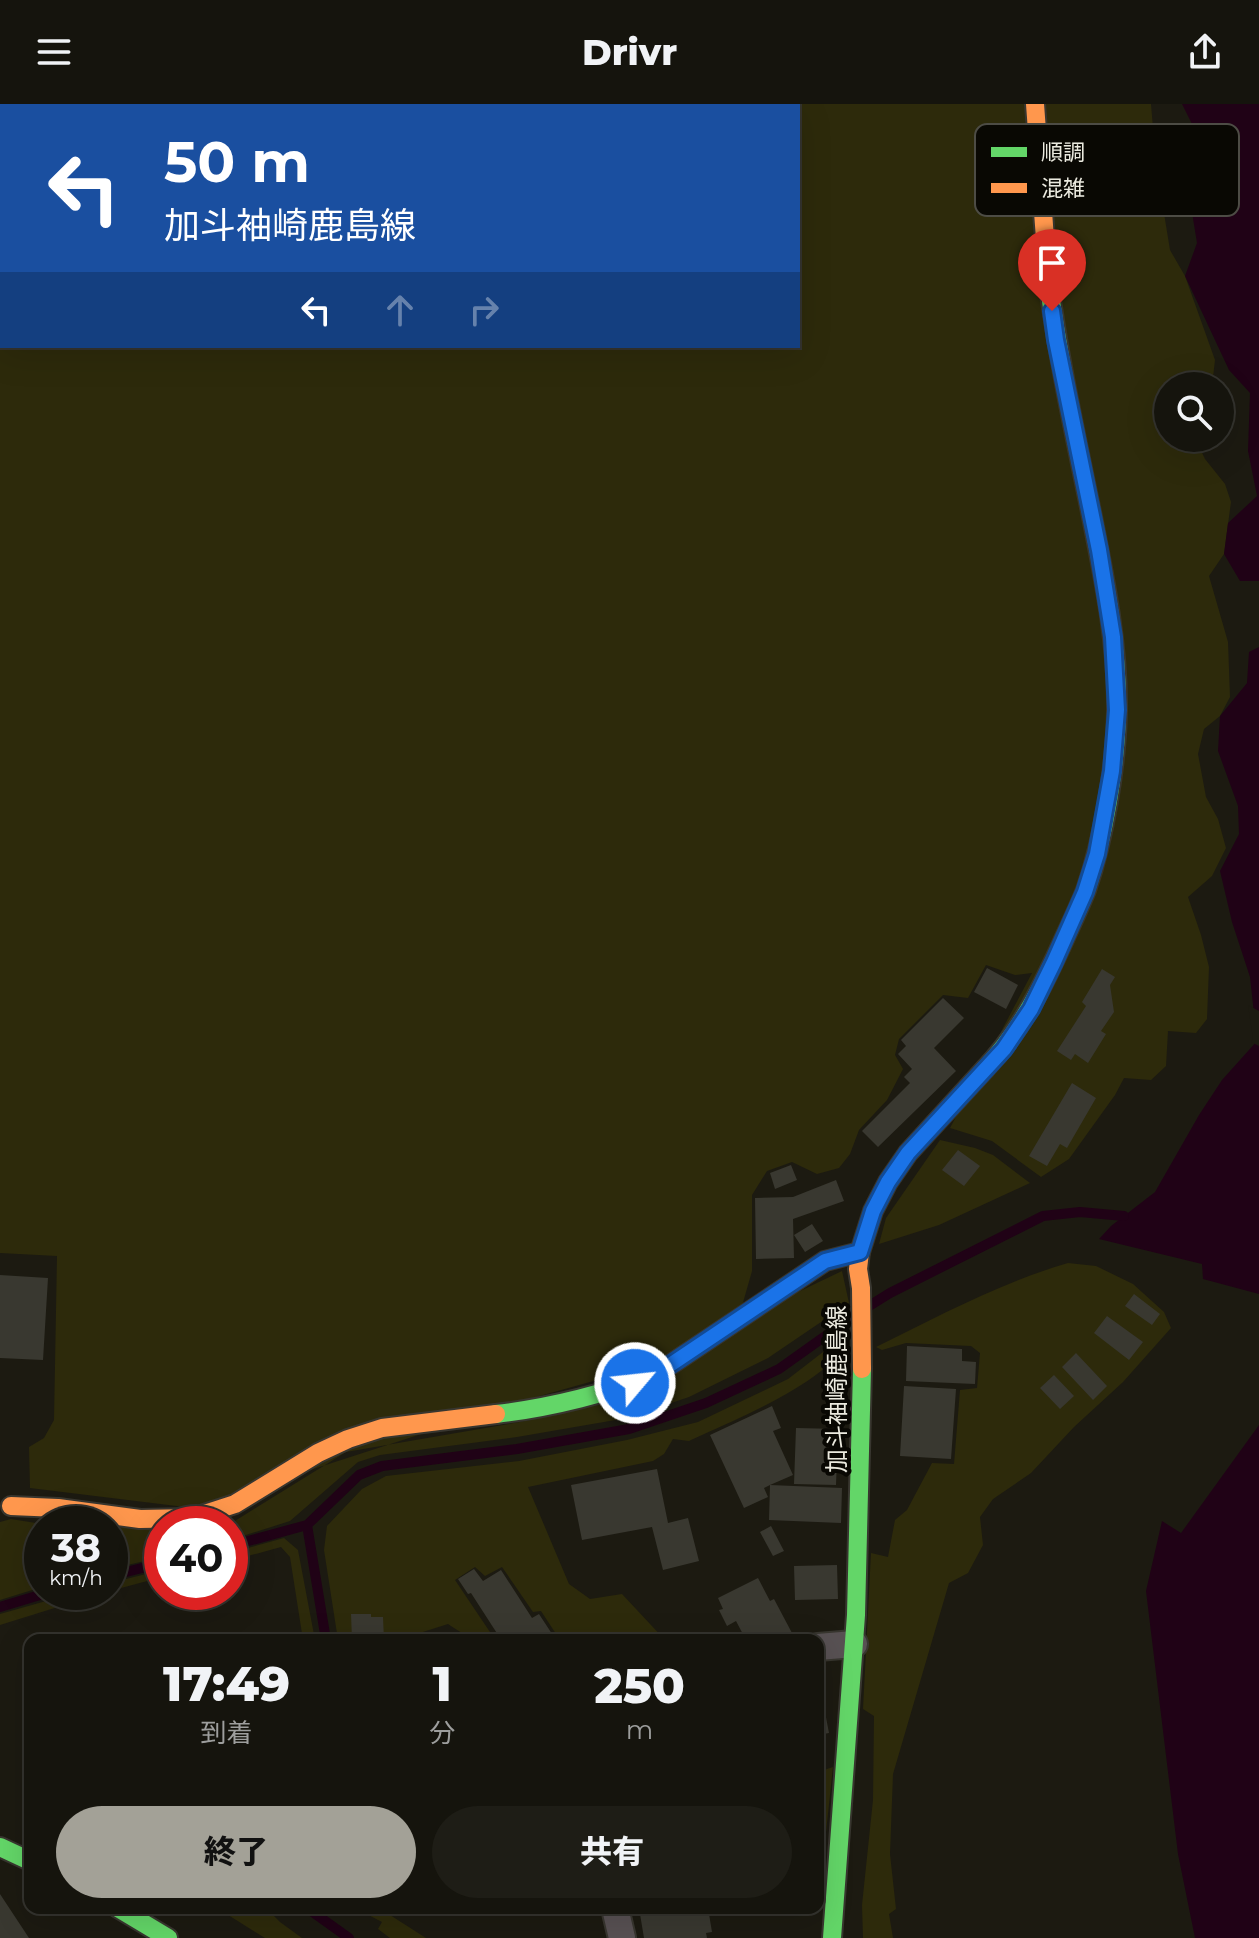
<!DOCTYPE html>
<html lang="ja">
<meta charset="utf-8">
<style>
:root{--surface:#15140d;--page:#1e1d16;--text:#f1f3f6;--muted:#9d9e9d;--line:#34332e;--accent:#a3a197}
body{margin:0;font-family:Montserrat,"Noto Sans JP",sans-serif;background:var(--page);color:var(--text);height:100vh;display:flex;flex-direction:column;font-size:30px;white-space:nowrap}
*{box-sizing:border-box;margin:0}
p{font-size:26px;color:var(--muted)}
.icon{flex:none;width:44px;height:44px;fill:none;stroke:currentColor;stroke-width:2;stroke-linecap:round;stroke-linejoin:round}
.map{position:relative;flex:1;overflow:hidden}
.drawer{position:absolute;left:24px;top:1530px;width:800px;height:280px;display:flex;flex-direction:column;background:var(--surface);border-radius:16px;box-shadow:0 8px 32px #0002,0 0 0 2px var(--line)}
.drawer>*{flex:none}
.banner{position:absolute;left:0px;top:0px;width:800px;height:244px;box-shadow:0 8px 32px #0002,0 0 0 2px var(--line);background:#1a4fa0;color:#fff;overflow:hidden}
.controls{position:absolute;left:1154px;top:268px;display:grid;gap:16px}
.controls a{display:grid;place-items:center;width:80px;height:80px;border-radius:50%;background:var(--surface);box-shadow:0 8px 32px #0002,0 0 0 2px var(--line);font-size:40px}
.speed{position:absolute;left:24px;top:1402px;display:flex;gap:16px;font-size:40px;font-weight:700;text-align:center}
.speed>*{display:grid;place-content:center;width:104px;height:104px;border-radius:50%;background:var(--surface);box-shadow:0 8px 32px #0002,0 0 0 2px var(--line);line-height:1}
.speed small{font-size:20px;font-weight:400}
.speed .limit{border:12px solid #d22;background:#fff;color:#111}
.pin{position:absolute;display:grid;place-items:center;width:68px;height:68px;color:#fff;margin:-82px -34px;border-radius:50% 50% 50% 0;rotate:-45deg;box-shadow:0 0 8px #0007}
.pin .icon{rotate:45deg}
.me{position:absolute;width:88px;margin:-44px;rotate:62deg;stroke-linejoin:round;filter:drop-shadow(0 0 6px #0008)}
.turn{display:flex;align-items:center;gap:28px;height:168px;padding:0 32px;font-size:36px}
.turn .icon{width:104px;height:104px;stroke-width:2.5}
.turn b{display:block;font-size:56px;line-height:68px}
.lanes{display:flex;align-items:center;height:76px;padding:0 32px;background:#0003;justify-content:center;gap:40px;direction:ltr}
.lanes .off{opacity:.35}
.eta{display:flex;justify-content:space-evenly;align-items:center;height:136px;text-align:center}
.eta b{font-size:48px;font-weight:800;line-height:56px}
.cta{display:flex;gap:16px;margin-top:auto;padding:16px 32px}
.cta a{flex:1;height:92px;border-radius:48px;background:var(--accent);color:#111;font-size:32px;font-weight:800;line-height:92px;text-align:center}
.cta a+a{background:var(--page);color:var(--text)}
header{display:flex;justify-content:space-between;align-items:center;height:104px;padding:0 32px;background:var(--surface);font-size:36px;font-weight:800}
.map>svg:first-child{display:block}
.green{fill:#2d2a0b;fill-rule:evenodd}
.water{fill:#200216}
.pier{fill:#1c1a11}
.lines{fill:none;stroke-linecap:round;stroke-linejoin:round}
.stream{stroke:#200216;stroke-width:10}
.building{fill:#393830}
.street-casing{stroke:#38362f;stroke-width:30}
.fast-casing{stroke:#38362f;stroke-width:22}
.slow-casing{stroke:#38362f;stroke-width:22}
.street{stroke:#585153;stroke-width:26}
.fast{stroke:#63d668;stroke-width:18}
.slow{stroke:#ff974d;stroke-width:18}
.route-casing{stroke:#114b97;stroke-width:20}
.route{stroke:#1a73e8;stroke-width:14}
.labels{text-anchor:middle;dominant-baseline:central;stroke-width:8;stroke-linejoin:round;paint-order:stroke}
.street-label{font-size:24px;fill:#ebeadf;stroke:#090803}
.key{fill:#090803;stroke:#4d4c45;stroke-width:2}
.key-label{font-size:22px;fill:#ebeadf}
</style>
<header><svg class="icon" aria-label="menu" viewBox="0 0 24 24"><path d="M4 6h16M4 12h16M4 18h16"/></svg>Drivr<svg class="icon" aria-label="share" viewBox="0 0 24 24"><path d="M12 15V3M7 8l5-5 5 5M5 13v7h14v-7"/></svg></header>
<div class="map">
<svg width="1259" height="1834" viewBox="0 0 1259 1834">
<rect width="100%" height="100%" fill="#1c1a11"/>
<path class="green" d="M0,0H1151L1156,60L1170,146L1185,172L1215,256L1212,282H1168V334H1195L1205,355L1225,380L1231,398L1224,450L1209,472L1228,538L1230,593L1220,612L1204,625L1198,650L1206,693L1218,715L1226,744L1212,772L1188,793L1201,831L1209,863L1207,915L1196,929L1168,927L1166,962L1151,976L1124,974L1115,991L1069,1055L1041,1073L992,1037L950,1024L1032,869L1015,871L986,861L968,894L943,891L899,935L895,951L903,965L887,996L859,1026L850,1050L839,1064L817,1070L792,1058L767,1067L752,1091V1167L742,1202L658,1259L529,1295L193,1404L30,1384L29,1343L44,1334L54,1316L57,1152L0,1149ZM2,2H798V242H2Z
M940,1036L975,1044L993,1051L1030,1079L939,1121L879,1140L886,1114Z
M1068,1159L1096,1162L1133,1180L1164,1208L1171,1224L1123,1278L1074,1323L1031,1369L993,1395L980,1413L983,1441L968,1469L949,1479L893,1670L890,1750L896,1805L889,1810L893,1834H863L862,1801L873,1696L874,1612L863,1605L871,1449L888,1453L895,1416L907,1406L932,1359L954,1360L960,1286L977,1284L980,1249L971,1242L906,1239L882,1246L876,1243C939,1212 1000,1179 1068,1159Z
M842,1167L849,1199L768,1254L689,1293L627,1314L517,1333L380,1351L358,1358L290,1417L230,1436V1420L346,1348L531,1316Z
M849,1228C845,1273 727,1319 689,1337L673,1335L664,1350L653,1357L528,1383L569,1480L590,1495L622,1490L665,1536H560L541,1507L533,1508L502,1463L485,1472L475,1463L455,1476L494,1534C476,1539 463,1530 448,1520L404,1534V1536H338L324,1446L327,1422L362,1385L386,1372L519,1357L627,1336L698,1318L788,1275Z
M11,1415L42,1420V1483L0,1496V1418Z
M110,1423L162,1426V1453L110,1465Z
M284,1434L298,1446L315,1536H303L290,1453L281,1443L230,1457V1449Z
M162,1466V1473L110,1487V1479Z
M78,1488H106L0,1521V1510Z
M833,1663L818,1803V1668Z
M217,1804H266L280,1818L302,1834H265Z
M355,1804H379L426,1834H390L378,1825L382,1818Z"/>
<path class="water" d="M1182,0H1259V477H1240L1224,450L1228,419L1257,392L1248,347L1250,289L1229,266L1185,172L1197,139L1184,59L1193,22Z
M1259,543V1190L1203,1175L1202,1160L1099,1135L1111,1122L1155,1088L1199,1011L1222,976L1257,937L1250,873L1232,818L1220,767L1239,730L1238,702L1218,647L1220,612L1247,579L1249,548Z
M1259,1321V1834H1195L1178,1750L1146,1487L1162,1417L1181,1429Z"/>
<path class="pier" d="M1248,901L1259,907V942L1251,938L1253,935Z"/>
<g class="lines">
<path class="stream" d="M869,1202L890,1189L1043,1112L1080,1108L1124,1112
M307,1421L326,1536
M230,1442L307,1421L359,1371L382,1362L517,1345L629,1325L706,1299L779,1265L852,1213
M110,1472L162,1459
M0,1503L50,1488
M307,1804L349,1834"/>
</g>
<path class="building" d="M987,864L1018,881L1006,905L974,888Z
M1102,865L1115,873L1110,881L1114,908L1101,927L1106,930L1088,959L1075,950L1071,956L1057,947L1086,902L1082,898Z
M943,894L964,914L934,944L956,967L878,1043L862,1027L910,979L904,973L912,965L898,950L906,942L901,936Z
M1072,979L1096,994L1067,1044L1060,1040L1047,1062L1029,1052Z
M958,1046L980,1062L964,1082L942,1066Z
M791,1061L797,1076L775,1085L770,1069Z
M836,1076L844,1097L793,1115L794,1154L756,1155L755,1094L793,1093Z
M812,1120L823,1137L805,1148L794,1131Z
M0,1171L48,1174L43,1256L0,1254Z
M1134,1190L1160,1210L1152,1221L1125,1202Z
M1107,1212L1143,1238L1129,1256L1094,1229Z
M907,1242L962,1245V1257L976,1258L975,1280L906,1277Z
M1076,1249L1107,1282L1093,1296L1062,1263Z
M1054,1271L1074,1292L1060,1305L1040,1284Z
M904,1282L956,1285L951,1355L900,1352Z
M772,1302L781,1324L773,1327L793,1371L770,1381L842,1384L841,1419L769,1416L770,1381L764,1384L768,1393L744,1404L710,1331Z
M796,1324L838,1325L836,1381L794,1380Z
M657,1365L668,1419L688,1414L699,1457L663,1466L652,1423L582,1436L571,1381Z
M771,1422L784,1447L773,1452L760,1428Z
M837,1461L838,1495L795,1496L794,1462Z
M474,1465L483,1477L501,1466L532,1514L539,1510L556,1536H496L500,1534L471,1489L468,1490L458,1475Z
M758,1474L770,1497L774,1495L792,1529L778,1536H746L736,1517L727,1522L719,1506L723,1505L718,1494Z
M351,1510H371V1513H383L384,1536H352Z
M818,1577H819L829,1629L818,1631Z
M0,1790L29,1834H0Z
M639,1804H708L712,1828L706,1829L707,1834H644Z"/>
<g class="lines">
<defs>
<path id="street" d="M818,1543L854,1540
M615,1804L622,1834"/>
<path id="fast" d="M985,965C1022,926 1044,880 1066,831C1073,816 1080,801 1086,786C1104,734 1116,662 1117,607C1118,540 1104,473 1091,408C1075,330 1058,253 1048,175
M496,1310C548,1304 613,1289 661,1267L825,1157L860,1148
M0,1743L30,1757
M118,1804L168,1834
M832,1834L856,1511L862,1265"/>
<path id="slow" d="M1035,0L1048,175
M862,1265L861,1184L858,1165L860,1148L873,1107L888,1078L908,1049L985,965
M11,1402L58,1404L140,1415L192,1414L235,1400L318,1349L348,1335L382,1324L496,1310"/>
</defs>
<use href="#street" class="street-casing"/>
<use href="#fast" class="fast-casing"/>
<use href="#slow" class="slow-casing"/>
<use href="#street" class="street"/>
<use href="#fast" class="fast"/>
<use href="#slow" class="slow"/>
</g>
<g class="lines">
<defs>
<path id="route" d="M635,1279L661,1267L825,1157L860,1148L873,1107L888,1078L908,1049L1004,945L1031,905L1054,858L1085,788L1097,750L1112,667L1117,606L1113,533L1099,446L1056,236L1052,207"/>
</defs>
<use href="#route" class="route-casing"/>
<use href="#route" class="route"/>
</g>
<g class="labels">
<g class="street-label">
<text transform="translate(836 1285) rotate(-90)">加斗袖崎鹿島線</text>
</g>
</g>
<rect x="975" y="20" width="264" height="92" rx="12" class="key"/>
<rect x="991" y="43" width="36" height="10" fill="#63d668"/>
<rect x="991" y="79" width="36" height="10" fill="#ff974d"/>
<g class="key-label">
<text x="1041" y="56">順調</text>
<text x="1041" y="92">混雑</text>
</g>
</svg>
<div class="controls">
<a><svg class="icon" aria-label="search" viewBox="0 0 24 24"><circle cx="10" cy="10" r="6"/><path d="M15 15l6 6"/></svg></a>
</div>
<div class="speed"><div>38<small>km/h</small></div><div class="limit">40</div></div>
<div class="pin" style="left:1052px;top:207px;background:#d93025"><svg class="icon" aria-label="arrive" viewBox="0 0 24 24"><path d="M6 21V4h12l-3 4 3 4H6"/></svg></div>
<svg class="me" style="left:635px;top:1279px" viewBox="-20 -20 40 40"><circle r="17" fill="#1a73e8" stroke="#fff" stroke-width="3"/><path d="M0-11L8 9 0 5-8 9z" fill="#fff"/></svg>
<div class="banner">
<div class="turn"><svg class="icon" aria-label="left" viewBox="0 0 24 24"><path d="M17 20v-9H6M10 6l-5 5 5 5"/></svg><div><b>50 m</b>加斗袖崎鹿島線</div></div>
<div class="lanes"><svg class="icon" aria-label="left" viewBox="0 0 24 24"><path d="M17 20v-9H6M10 6l-5 5 5 5"/></svg><svg class="icon off" aria-label="ahead" viewBox="0 0 24 24"><path d="M12 20V5M6 11l6-6 6 6"/></svg><svg class="icon off" aria-label="right" viewBox="0 0 24 24"><path d="M7 20v-9h11M14 6l5 5-5 5"/></svg></div>
</div>
<section class="drawer">
<div class="eta">
<div><b>17:49</b><p>到着</p></div>
<div><b>1</b><p>分</p></div>
<div><b>250</b><p>m</p></div>
</div>
<div class="cta"><a>終了</a><a>共有</a></div>
</section>
</div>
